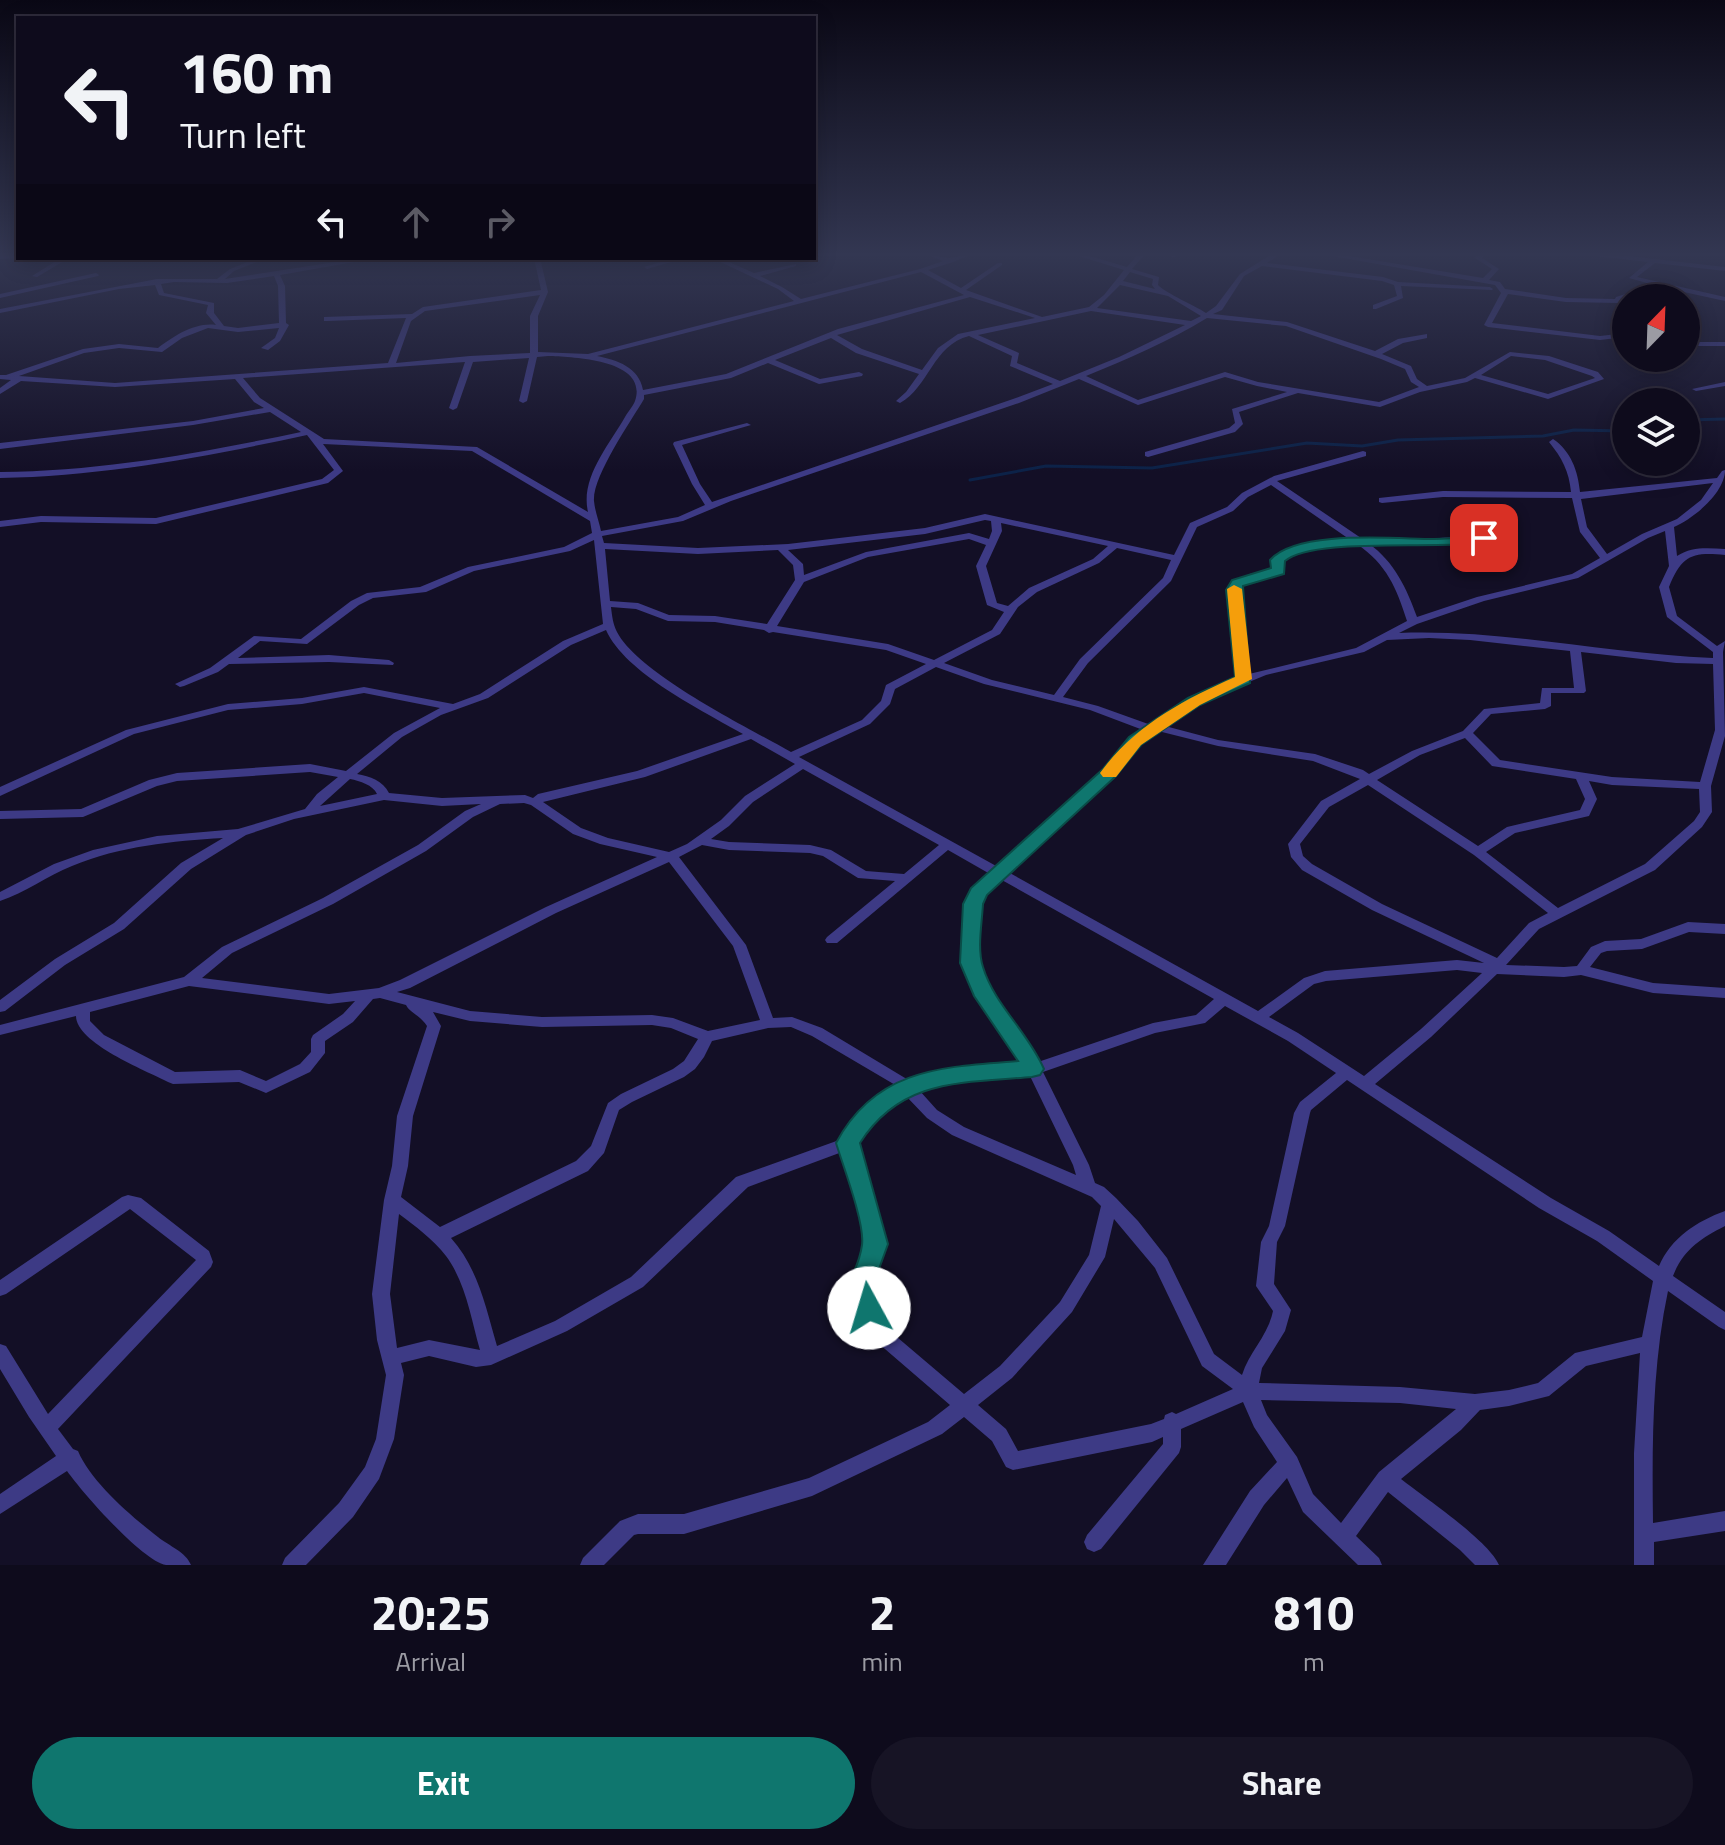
<!DOCTYPE html>
<style>
:root{--surface:#0e0b1c;--page:#171425;--text:#f1f3f6;--muted:#9b9ba3;--line:#2e2b3b;--accent:#0f766e}
body{margin:0;font-family:"Titillium Web",sans-serif;background:var(--page);color:var(--text);height:100vh;display:flex;flex-direction:column;font-size:30px;white-space:nowrap}
*{box-sizing:border-box;margin:0}
p{font-size:26px;color:var(--muted)}
.icon{flex:none;width:44px;height:44px;fill:none;stroke:currentColor;stroke-width:2;stroke-linecap:round;stroke-linejoin:round}
.map{position:relative;height:1565px;overflow:hidden}
.sheet{display:flex;flex-direction:column;background:var(--surface);flex:1}
.sheet>*{flex:none}
.top-card{position:absolute;left:16px;top:16px;width:800px;height:244px;border-radius:0px;box-shadow:0 4px 20px #0003,0 0 0 2px var(--line);background:#0e0b1c;color:var(--text);overflow:hidden}
.needle{width:52px;rotate:23deg}
.buttons{position:absolute;left:1612px;top:284px;display:grid;gap:16px}
.buttons a{display:grid;place-items:center;width:88px;height:88px;border-radius:50%;background:var(--surface);box-shadow:0 4px 20px #0003,0 0 0 2px var(--line);font-size:40px}
.pin{position:absolute;display:grid;place-items:center;width:68px;height:68px;color:#fff;margin:-34px;border-radius:16px;box-shadow:0 4px 12px #0006}
.me{position:absolute;width:88px;margin:-44px;rotate:354deg;stroke-linejoin:round;filter:drop-shadow(0 0 6px #0008)}
.turn{display:flex;align-items:center;gap:28px;height:168px;padding:0 32px;font-size:36px}
.turn .icon{width:104px;height:104px;stroke-width:2.5}
.turn b{display:block;font-size:56px;line-height:68px}
.lanes{display:flex;align-items:center;height:76px;padding:0 32px;background:#0003;justify-content:center;gap:40px;direction:ltr}
.lanes .off{opacity:.35}
.eta{display:flex;justify-content:space-evenly;align-items:center;height:136px;text-align:center}
.eta b{font-size:48px;font-weight:700;line-height:56px}
.action{display:flex;gap:16px;margin-top:auto;padding:16px 32px}
.action a{flex:1;height:92px;border-radius:48px;background:var(--accent);color:#fff;font-size:32px;font-weight:700;line-height:92px;text-align:center}
.action a+a{background:var(--page);color:var(--text)}
.map>svg:first-child{display:block}
.lines{fill:none;stroke-linecap:round;stroke-linejoin:round}
.stream{stroke:#0c2248;stroke-width:3}
.minor{fill:#3d3a85;fill-rule:evenodd}
.route{fill:#0f766e;stroke:#0a4d48;stroke-width:2}
.slow{fill:#f59e0b}
</style>
<div class="map">
<svg width="1725" height="1565" viewBox="0 0 1725 1565">
<rect width="100%" height="100%" fill="#130f26"/>
<g class="lines">
<path class="stream" d="M1686,420L1725,419
M970,480L1046,466L1152,468L1307,443L1362,446L1398,440L1543,436L1574,430L1626,431"/>
<path class="minor" d="M816,252H825L814,257V253Z
M920,252C930,252 939,258 949,258C958,258 967,252 977,252L953,262L928,270L961,288L998,263H1002V265L966,290L1042,317L1089,307L1104,295L1124,270L1066,252H1076L1127,267L1140,252H1147L1132,269L1159,277L1158,285C1167,294 1194,305 1206,313L1216,306L1240,274L1275,252H1283L1267,263L1383,277L1398,282L1490,287L1493,289L1492,290L1401,286L1403,298L1376,309H1373V305L1397,296L1394,285L1382,281L1262,266L1244,276L1222,310L1213,314L1287,322L1375,351L1398,339L1427,334V338L1403,343L1382,354L1411,366L1417,379L1427,386L1465,378L1510,352L1549,356L1598,372L1604,379L1548,399L1475,378L1467,382L1420,392L1380,407L1298,393L1239,412L1243,424L1235,432L1148,457L1145,456V452L1229,428L1235,423L1232,409L1287,392L1257,386L1225,377L1138,405L1079,379L1019,403L731,501L683,521L602,536L604,543L698,548L788,544L925,528L985,514L1174,555L1190,523L1227,507L1242,493L1274,476L1363,451L1366,452V456L1277,481L1361,538H1439L1484,535L1487,510L1492,507L1497,510L1491,539L1466,542L1369,544C1394,561 1407,589 1417,617L1477,597L1572,574L1600,558L1580,532L1572,498L1443,497L1382,503L1379,502V498L1443,491L1571,492C1569,471 1562,458 1549,442L1553,439C1571,451 1578,471 1580,492L1717,478L1722,471L1725,470C1725,493 1693,519 1674,527L1677,556C1692,546 1708,548 1725,549V555C1692,552 1682,555 1669,587L1677,616L1717,646L1725,641L1723,652L1725,736L1711,786L1712,812L1702,827L1655,870L1539,929L1506,965L1564,967L1577,966L1591,947L1605,941L1641,939L1688,922L1725,924V934L1689,932L1642,949L1607,951L1601,953L1590,967L1653,983L1725,988V998L1653,993L1581,975L1564,977L1497,974L1431,1037L1375,1084L1551,1198L1609,1231L1659,1266C1671,1238 1697,1221 1725,1211V1226C1701,1238 1683,1250 1673,1276L1725,1312V1330L1719,1327L1668,1291C1652,1367 1652,1445 1653,1523L1725,1511V1531L1654,1542V1565H1634V1453L1640,1353L1586,1366L1549,1396L1509,1406L1480,1410L1461,1430L1401,1479C1424,1497 1489,1541 1499,1565H1475L1460,1550L1388,1492L1356,1536L1379,1558L1382,1565H1358L1303,1512L1287,1478L1264,1505L1226,1565H1203L1250,1491L1277,1462L1254,1427L1243,1402L1181,1429V1447L1179,1453L1101,1549L1094,1552L1087,1549L1084,1542L1087,1535L1163,1444V1437L1152,1442L1013,1470L1006,1467L992,1441L964,1417L942,1434L812,1496L684,1534H638L634,1535L604,1565H580L583,1558L620,1521L638,1514H684L809,1478L928,1422L950,1405L878,1343L875,1337L853,1280L867,1244L842,1152L748,1187L643,1287L567,1331L491,1365L476,1367L429,1356L401,1363L404,1375L394,1439L379,1479L353,1517L306,1565H282L285,1558L339,1503L365,1467L376,1439L386,1375L377,1340L372,1294L384,1200L392,1166L397,1116L427,1026C421,1016 410,1013 406,1005L380,998L373,999L353,1022L325,1041V1053L310,1072L266,1093L239,1082L173,1084L168,1082C145,1070 76,1043 76,1016L0,1035V1025L184,977L222,947L323,898L418,845L465,811L481,804L442,806L384,800L294,819L246,835L191,869L124,929L65,965L5,1011L0,1012V1000L55,959L114,923L181,863L223,838C173,841 120,846 72,866C47,876 25,893 0,901V892L54,864L93,850L157,836L238,829L305,809L317,794L338,777L310,772L177,781L157,786L83,817L0,819V811L81,809L149,780L177,773L310,764L346,771L394,733L440,708L364,693L302,704L228,710L134,734L0,796V787L126,730L228,704L302,698L364,687L453,704L480,694L563,641L603,624L594,540L570,551L474,571L426,592L373,598L359,605L307,644L260,641L238,658L329,655L389,660L394,663L393,665L329,662L229,664L218,672L184,686L180,687L175,684L210,668L254,636L301,639L351,601L367,593L420,587L468,567L564,547L592,533L590,521L472,451L323,444L343,471L328,483L156,524L41,522L0,527V521L41,516L156,518L322,479L334,470L307,435C205,457 105,476 0,478V472C103,471 201,453 301,432L270,412L193,425L0,449V443L193,421L264,408L254,402L235,379L115,387L21,381L0,394V388L11,380L0,379V375H6L83,349L119,344L158,348C174,336 195,322 216,325L206,313L208,305L159,295L155,285L119,289L0,313V309L157,279H217L230,269L258,258H267L234,271L225,279L361,258H377L280,275L285,286L286,323L289,325L280,341L268,350L261,348L275,338L279,328L238,332L208,328L182,338L162,352L119,348L84,353L19,376L115,383L388,363L406,318L327,321H324V317L412,314L423,307L541,290L534,258H540L548,292L538,316V352L588,354L794,301L778,289L712,258H720L754,273L796,264V266L760,276L782,287L801,299L920,269L943,261ZM921,272L964,295L838,329L726,374L643,390C639,367 617,360 597,356ZM1130,272L1153,279L1152,285L1155,289L1123,281ZM274,276L278,286L279,323L238,328L224,326L214,313V303L164,293L161,284L174,282L227,283ZM1120,285L1168,296L1201,316L1191,321L1097,308ZM540,295L530,316V353L470,356L396,363L411,321L425,311ZM970,297L1035,318L958,334L938,348L922,370L862,349L837,335ZM1091,311L1185,325L1119,357L1060,381L1017,363L1019,353L978,335ZM1207,318L1286,326L1381,359L1405,369L1411,382L1419,387L1379,402L1258,382L1225,372L1138,400L1086,376C1128,359 1169,341 1207,318ZM969,336L1012,356L1010,366L1053,384L1013,399L712,502L700,484L682,445L751,425L747,423L674,442L673,444L692,484L705,505L678,517L601,531C599,521 595,512 594,501C592,477 631,421 644,399V395L731,378L768,363L819,384L862,376L863,374L859,372L820,379L775,360L831,338L856,353L919,374L906,392L896,401L900,403C929,387 933,345 969,336ZM548,356C572,357 649,359 635,401C633,406 628,412 625,417C609,445 580,478 588,512L477,447L324,439L260,398L243,378L465,362L449,408L453,410L457,408L473,362L529,358L519,401L523,403L527,401L537,357ZM1511,356L1545,360L1592,376L1595,378L1548,394L1481,375ZM1713,483L1701,500L1677,519L1642,534L1607,554L1587,527L1581,499ZM1271,485L1349,539C1322,541 1298,545 1275,558L1273,569C1255,572 1240,574 1229,590L1239,679L1190,699L1151,725L1098,706L1063,697L1088,663L1171,581L1197,527L1233,511L1248,497ZM985,520L991,521L992,531L989,539L969,533L866,552L804,575L803,564L788,550L925,534ZM1001,523L1108,546L1093,559L1029,588L1008,606L997,603L986,566L1002,531ZM1665,531L1669,566L1659,587L1667,617L1713,652V658C1607,654 1505,629 1399,633L1417,624L1484,601L1578,578L1648,538ZM969,539L986,545L976,566L987,605L1004,612L992,630L934,660L888,644L777,626L804,582L868,557ZM1357,544C1387,565 1396,587 1407,621L1356,648L1249,674L1239,590C1250,577 1265,577 1281,573L1283,561C1306,548 1330,545 1357,544ZM1117,548L1171,560L1163,578L1080,659L1054,695L992,680L944,663L1000,634L1018,607L1037,592L1099,563ZM605,549L698,554L778,550L793,565L795,580L767,624L715,616L669,615L638,603L610,601ZM611,607L636,609L668,621L715,622L764,630L769,633L773,632L886,650L926,664L886,685L881,701L862,720L791,752C747,727 639,674 617,632C613,624 612,616 611,607ZM606,630C625,673 703,711 743,734L637,771L538,794L533,798L525,795L442,798L389,793C383,781 370,776 357,774L402,737L441,715L488,698L571,645ZM1429,638L1470,640L1570,651L1574,688H1542L1540,703L1484,709L1463,731L1412,751L1369,774L1363,770L1315,754L1218,740L1165,726L1198,703L1266,675L1364,652L1387,640ZM1581,652L1676,663L1713,664L1715,730L1700,782L1612,777L1500,760L1473,733L1491,714L1545,709L1551,706V693H1584L1586,691ZM936,667L984,684L1090,710L1143,730L1131,739L1106,770L998,867L799,757L870,724L890,704L895,689ZM1158,731L1218,746L1313,761L1360,779L1321,801L1288,844L1291,857L1302,870L1372,910L1484,963L1457,960L1325,971L1304,978L1258,1011L1008,872L1114,776L1139,743ZM1465,738L1492,766L1576,779L1585,799L1580,810L1507,827L1478,846L1377,780L1420,755ZM751,739L795,764L745,796L721,820L687,844L669,852L608,838L581,828L543,802L645,777ZM803,769L939,845L904,874L866,871L831,850L810,845L729,842L711,839L729,826L753,802ZM350,779C360,781 373,785 377,794L320,806ZM1589,781L1612,785L1699,789L1700,812L1694,821L1645,864L1558,908L1486,852L1515,833L1589,816L1597,799ZM1368,785L1474,855L1548,913L1529,923L1497,958L1382,904L1312,864L1303,856L1300,844L1329,807ZM524,803L531,805L573,834L600,844L657,857L546,907L400,980L379,988L329,994L202,978L232,953L333,904L426,851L473,817L500,804ZM702,845L729,850L810,853L823,856L858,878L895,881L827,937L825,940L827,943H837L948,850L990,874C966,896 967,900 965,933C965,942 962,954 964,963C971,999 1008,1031 1024,1064L935,1071L910,1081L822,1028L792,1017L773,1018L746,945L679,857ZM669,862L733,946L760,1020L708,1031L673,1018L652,1015L542,1017L470,1011L397,992L410,988L556,913ZM1000,879L1214,999L1196,1015L1153,1023L1038,1062L1027,1040L988,988L978,963L980,904L984,894ZM1457,970L1482,973L1421,1029L1364,1076L1298,1033L1269,1017L1314,984L1326,981ZM189,986L329,1004L355,1001L343,1014L313,1035L311,1039V1052L300,1064L266,1081L240,1070L175,1072L104,1035L90,1021V1012ZM1225,1006L1288,1041L1336,1073L1300,1102L1294,1113L1269,1226L1261,1242L1256,1286L1273,1311C1268,1336 1249,1352 1242,1375L1214,1354L1167,1258L1138,1221L1116,1198L1104,1187L1095,1183L1089,1165L1043,1072L1155,1033L1205,1023ZM433,1012L470,1021L542,1027L652,1025L671,1028L698,1039L684,1061L673,1069L621,1094L608,1103L591,1146L576,1161L440,1227L401,1197L408,1166L413,1116L441,1026ZM791,1027L812,1036L897,1086L879,1094L860,1111L842,1139L736,1177L631,1277L555,1321L497,1346C486,1308 478,1268 451,1238L588,1171L604,1153L619,1110L632,1102L684,1077L695,1069L704,1057L712,1041L768,1028ZM1029,1074L1073,1165L1076,1175L964,1127L937,1110L919,1090L937,1083ZM1347,1080L1539,1208L1597,1241L1653,1281L1642,1337L1575,1353L1538,1383L1509,1390L1475,1394L1400,1387L1259,1383L1262,1368L1285,1331L1291,1310L1274,1284L1277,1242L1285,1226L1310,1113L1311,1110ZM905,1095L927,1118L952,1135L1092,1197L1101,1206L1089,1255L1060,1302L1000,1366L964,1394L891,1332L871,1280L883,1244L856,1143C870,1120 879,1106 905,1095ZM399,1214C415,1226 433,1239 446,1256C466,1283 471,1319 480,1350L429,1340L397,1348L390,1294ZM1114,1219L1155,1268L1202,1366L1233,1389L1176,1414L1172,1412L1165,1415L1164,1419L1151,1424L1018,1451L1006,1429L978,1405L1012,1378L1072,1312L1105,1257ZM1261,1400L1400,1403L1456,1409L1379,1472L1341,1523L1313,1494L1297,1457L1267,1415Z
M1176,252H1184L1175,257H1171V255Z
M1310,252H1325L1483,278L1492,269L1475,258L1480,252H1487L1482,258L1499,269L1489,280L1500,282L1505,289L1566,298L1615,299L1616,297L1654,285L1629,278L1648,262L1577,254L1574,252H1594L1725,267V271L1655,263L1637,277L1725,297V301L1661,287L1622,299L1621,302L1619,303L1566,302L1508,294L1492,323L1600,336L1626,333V337L1600,340L1488,327L1484,325L1501,293L1495,285Z
M18,254V258L0,259V255Z
M61,258H69L37,277L32,276Z
M674,258H685L647,269L644,267Z
M96,273L99,275L98,276L0,298V294Z
M1686,342H1725V346H1686Z
M1725,382V386L1696,391L1692,389Z
M128,1195L141,1198L209,1251L213,1262L211,1267L58,1429L73,1449L78,1451C91,1482 131,1516 158,1537C169,1546 186,1552 191,1565C183,1565 174,1565 166,1565C142,1561 82,1492 67,1471L0,1514V1494L56,1456L29,1417L0,1369V1344L6,1346L48,1414L196,1260L130,1209L6,1294L0,1296V1280L122,1197Z"/>
</g>
<linearGradient id="sky" x2="0" y2="1"><stop stop-color="#0a0815"/><stop offset="0.54" stop-color="#333752"/><stop offset="1" stop-color="#333752" stop-opacity="0"/></linearGradient>
<rect width="1725" height="471" fill="url(#sky)"/>
<path class="route" d="M1484,534L1489,535V541C1445,551 1314,536 1285,561L1284,574L1243,586L1250,683L1200,705L1141,745L1116,776L987,895L983,904C982,923 977,949 983,967C994,1004 1028,1032 1044,1069L1040,1075L1032,1077C963,1083 901,1078 860,1143L888,1244L875,1280L883,1308L879,1316L869,1319L860,1316C840,1274 857,1280 862,1245C865,1223 843,1166 836,1143C876,1068 942,1067 1018,1061L974,996L960,963L963,904L971,888L1103,769L1129,737L1188,698L1235,677L1226,590L1232,580L1271,568L1270,560C1297,529 1396,539 1434,539C1451,539 1468,536 1484,534Z"/>
<path class="slow" d="M1234,585L1242,589L1252,679L1200,705L1141,745L1116,777H1103L1100,773C1134,726 1183,700 1235,677L1227,589Z"/>
</svg>
<div class="buttons">
<a><svg class="needle" viewBox="-14 -14 28 28"><path d="M0-13l5 13h-10z" fill="#e53935"/><path d="M0 13l5-13h-10z" fill="#9b9ba3"/></svg></a>
<a><svg class="icon" aria-label="layers" viewBox="0 0 24 24"><path d="M12 4l9 5-9 5-9-5zM3 14l9 5 9-5"/></svg></a>
</div>
<div class="pin" style="left:1484px;top:538px;background:#d93025"><svg class="icon" aria-label="arrive" viewBox="0 0 24 24"><path d="M6 21V4h12l-3 4 3 4H6"/></svg></div>
<svg class="me" style="left:869px;top:1308px" viewBox="-20 -20 40 40"><circle r="19" fill="#fff"/><path d="M0-13L10 11 0 6-10 11z" fill="#0f766e"/></svg>
<div class="top-card">
<div class="turn"><svg class="icon" aria-label="left" viewBox="0 0 24 24"><path d="M17 20v-9H6M10 6l-5 5 5 5"/></svg><div><b>160 m</b>Turn left</div></div>
<div class="lanes"><svg class="icon" aria-label="left" viewBox="0 0 24 24"><path d="M17 20v-9H6M10 6l-5 5 5 5"/></svg><svg class="icon off" aria-label="ahead" viewBox="0 0 24 24"><path d="M12 20V5M6 11l6-6 6 6"/></svg><svg class="icon off" aria-label="right" viewBox="0 0 24 24"><path d="M7 20v-9h11M14 6l5 5-5 5"/></svg></div>
</div>
</div>
<section class="sheet">
<div class="eta">
<div><b>20:25</b><p>Arrival</p></div>
<div><b>2</b><p>min</p></div>
<div><b>810</b><p>m</p></div>
</div>
<div class="action"><a>Exit</a><a>Share</a></div>
</section>
